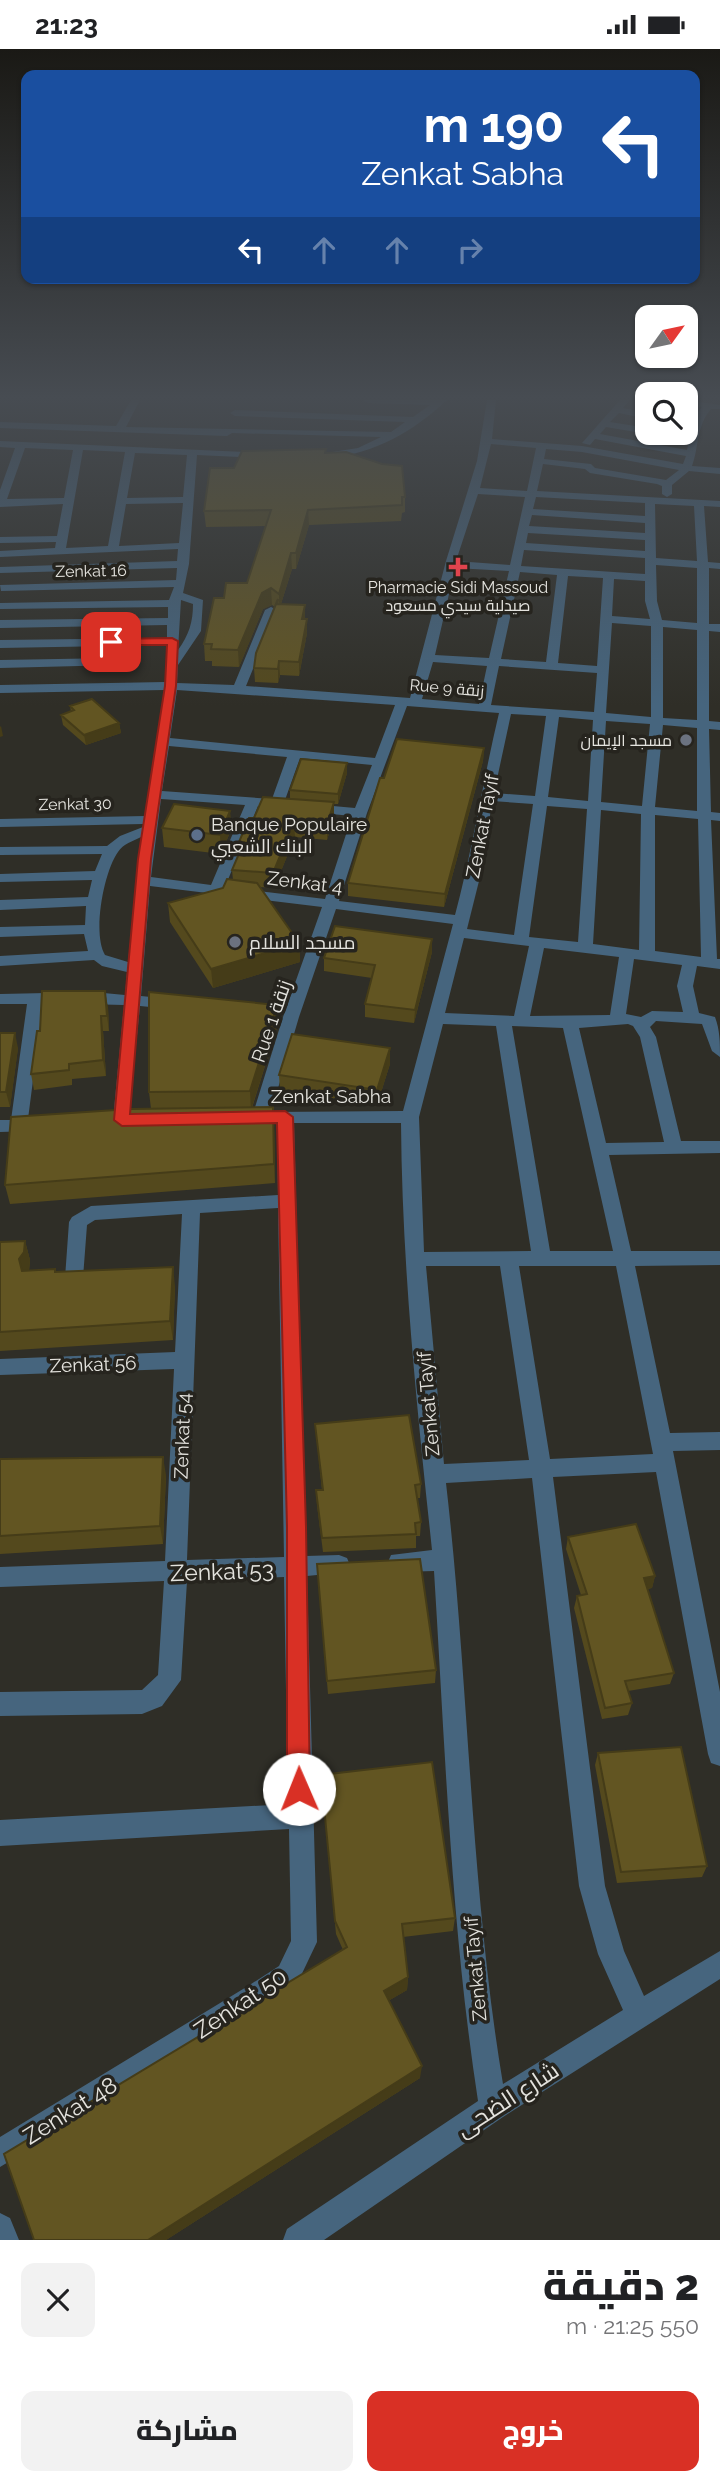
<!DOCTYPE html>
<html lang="ar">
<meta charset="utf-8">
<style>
:root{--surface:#fff;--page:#f2f2f2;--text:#202124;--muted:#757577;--accent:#d93025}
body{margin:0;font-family:Raleway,Cairo,sans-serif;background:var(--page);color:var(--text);direction:rtl;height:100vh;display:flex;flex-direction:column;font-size:26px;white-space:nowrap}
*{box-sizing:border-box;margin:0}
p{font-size:23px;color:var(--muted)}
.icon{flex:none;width:38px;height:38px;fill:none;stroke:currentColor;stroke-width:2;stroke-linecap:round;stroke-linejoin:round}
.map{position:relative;height:2191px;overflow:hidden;direction:ltr}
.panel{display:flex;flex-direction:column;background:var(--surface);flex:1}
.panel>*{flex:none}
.hud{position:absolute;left:21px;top:21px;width:679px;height:214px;border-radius:14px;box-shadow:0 2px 5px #0004;direction:rtl;background:#1a4fa0;color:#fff;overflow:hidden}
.needle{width:46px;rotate:57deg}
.controls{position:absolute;left:635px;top:256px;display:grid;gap:14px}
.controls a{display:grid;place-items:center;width:63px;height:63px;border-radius:14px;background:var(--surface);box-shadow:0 2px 5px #0004;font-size:35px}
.pin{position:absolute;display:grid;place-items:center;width:60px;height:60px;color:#fff;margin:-30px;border-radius:14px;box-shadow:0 4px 10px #0006}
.me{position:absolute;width:77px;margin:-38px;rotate:359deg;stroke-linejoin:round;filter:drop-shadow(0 0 5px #0008)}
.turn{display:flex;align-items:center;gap:24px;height:147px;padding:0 21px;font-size:32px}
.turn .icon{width:91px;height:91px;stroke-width:2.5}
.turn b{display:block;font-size:49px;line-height:60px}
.lanes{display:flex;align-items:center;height:66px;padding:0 21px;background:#0003;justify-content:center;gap:35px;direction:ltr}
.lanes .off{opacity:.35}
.round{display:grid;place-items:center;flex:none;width:74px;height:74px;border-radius:14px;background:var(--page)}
.overview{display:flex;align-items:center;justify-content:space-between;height:119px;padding:0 21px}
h1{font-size:42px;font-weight:800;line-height:52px}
.button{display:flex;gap:14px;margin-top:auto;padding:14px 21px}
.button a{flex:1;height:80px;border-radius:14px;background:var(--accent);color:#fff;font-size:28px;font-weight:800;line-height:80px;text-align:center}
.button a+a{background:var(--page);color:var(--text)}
.status{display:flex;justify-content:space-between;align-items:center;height:49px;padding:0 35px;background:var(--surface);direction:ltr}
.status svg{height:19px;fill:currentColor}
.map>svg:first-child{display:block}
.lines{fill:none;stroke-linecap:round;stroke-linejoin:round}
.minor{fill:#46657e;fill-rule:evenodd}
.wall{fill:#54491d}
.shaded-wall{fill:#453c18}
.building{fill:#625522;stroke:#453c18;stroke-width:2}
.route{fill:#d93025;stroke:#8d1f18;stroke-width:2}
.health-dot{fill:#e0444e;stroke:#26241e;stroke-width:2.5}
.worship-dot{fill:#6b7280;stroke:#26241e;stroke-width:2.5}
.service-dot{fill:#5c6f8a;stroke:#26241e;stroke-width:2.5}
.labels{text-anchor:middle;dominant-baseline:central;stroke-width:7;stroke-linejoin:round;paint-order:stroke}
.far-street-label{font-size:16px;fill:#e4e3de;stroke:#26241e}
.far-poi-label{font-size:16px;fill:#e4e3de;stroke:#26241e}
.poi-label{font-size:19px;fill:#e4e3de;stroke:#26241e;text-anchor:start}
.street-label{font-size:19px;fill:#e4e3de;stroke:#26241e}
.near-street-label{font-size:23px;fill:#e4e3de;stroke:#26241e}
</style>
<div class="status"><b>21:23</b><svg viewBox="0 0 49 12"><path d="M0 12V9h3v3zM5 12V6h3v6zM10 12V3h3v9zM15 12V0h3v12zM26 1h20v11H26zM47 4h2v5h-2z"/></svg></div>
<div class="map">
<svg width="720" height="2191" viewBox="0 0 720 2191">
<rect width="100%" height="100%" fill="#2f2e27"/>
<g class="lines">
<path class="minor" d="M131,351H140L126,378L391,383L405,373L235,367L230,364L235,361L413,368L430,356L368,354L363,351H447C414,382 374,405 329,409L326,408V404L358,399L381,388L232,384L227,387L0,379V373L116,377Z
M487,351H496L492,390L582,397L683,415L686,407L595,390L590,396L582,394L620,351H630L623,359L648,364V370L619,364L610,373L648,379V383L689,386L696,365L702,358L686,356V351L720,356V360H711C696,377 699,399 692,417L720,419V425L689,422L672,436V445L667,448L662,445V437L657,435L590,424L585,420L543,415L537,442L720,452V458L704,457L708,513L720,514V520L709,519V575H720V583L709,582V672L720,673V681L709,680L711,763L720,764V772L711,771L717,910H720V920L697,917L693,937L699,964L715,968C720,981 720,994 720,1008L712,1002L702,975L656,972L650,978L656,988L681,1092H720V1104L609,1106L631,1202H720V1216L635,1217L670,1384L720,1383V1401L673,1402L720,1643V1717L711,1714L708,1705L656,1423L553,1428L605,1837L624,1902L644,1947L720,1902V1930L503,2068L324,2191H283L287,2180L478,2052C451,1877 445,1698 434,1522L399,1523L391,1520L388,1513L391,1506L432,1501C417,1360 402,1217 401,1074H294L306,1507L339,1506L347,1509L350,1516L347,1523L307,1527L317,1893L297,1935L268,1957L0,2118V2088L248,1937L279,1917L291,1892L289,1780L0,1797V1771L288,1755L284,1528L187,1532L181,1631L162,1657L142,1665L0,1667V1643L142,1641L158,1626L164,1532L0,1538V1518L165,1512L174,1320L0,1326V1310L175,1303L182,1165L95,1171L87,1176L83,1229L81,1234H67L65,1229L69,1173L72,1168L91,1157L278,1146L277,1074L268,1072L261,1074L252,1068L283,968L322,858L150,837L141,947L171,950L179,955L171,960L140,957L128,1075H116L113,1071L124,956L43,954L28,1070L38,1072L41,1076L32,1082L0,1083V1071H11L27,955H0V945L93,943L125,946L127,923L102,917L94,911L0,917V907L88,902L84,885L0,888V878L85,876L86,857L0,861V851L88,848L92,831L0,833V825L95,822L102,805L0,806V798L107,797L120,787L143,778V775L0,778V770L145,767L164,641L0,644V636L165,633L167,596L0,599V591L167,589V576L0,579V571L168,569V558L0,560V554L169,551L174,538L1,542L0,536L176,531L177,519L0,524V518L177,512L178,500L0,508V502L55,499L56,493L0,494V488L57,487L63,455L0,458V441L15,399L0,398V392L265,404V408L262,409L197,406L189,515L183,544L203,551L201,582L178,616L177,634L234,636L265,561L271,558L277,561L246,637L410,649L446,512L477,412ZM606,378L689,392L687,401L600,385ZM491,395L536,399L527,442L480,439ZM25,399L73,401L64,449L7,450ZM546,400L582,403L679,421L666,431L595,419L591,415L544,410ZM83,401L125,403L108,497L66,499ZM135,404L187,406L183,448L127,449ZM478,445L525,448L510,516L456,512ZM536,448L645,454V467L533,460ZM183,454L179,494L119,497L126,455ZM655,455L694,457L697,512L656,509ZM532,466L645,474V484L529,477ZM528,484L645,491V502L526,494ZM524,501L645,509V525L521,517ZM656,516L697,519V574L662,571L657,552ZM455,519L509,522L489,609L435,606ZM520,523L557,526L546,613L501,610ZM568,527L603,529L597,617L558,614ZM614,530L645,532V552L650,570L612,567ZM181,551L193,555C193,573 189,586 178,601ZM612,574L651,577V668L606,664ZM663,578L697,581V671L663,669ZM433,613L487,617L479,655L422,650ZM499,617L597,624L594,663L491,656ZM177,641L395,656L375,709L170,689ZM407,657L499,664C483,731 473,799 455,866L339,852L367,764ZM511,665L546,667L535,747L494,744ZM559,668L593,671L588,752L548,748ZM606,672L650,675L642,757L601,753ZM663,676L697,679V762L655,758ZM169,697L287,708L272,750L162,742ZM300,709L372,716L355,759L311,755L304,759L311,763L352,767L325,850L225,838L258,757L283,759L290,755L285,751ZM161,750L245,756L211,836L151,828ZM492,752L533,755L514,886L467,880L483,816ZM547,757L587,760L578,893L529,888ZM601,761L641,765L639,901L593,895ZM655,766L698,770L701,908L655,902ZM141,788L128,913L105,906C92,885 104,822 118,803C123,795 133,792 141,788ZM336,860L453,875L403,1062L271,1063L299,968ZM464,889L529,897L514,967L445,964ZM544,899L619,908L610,966L530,967ZM634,910L682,916L677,937L683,963L652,962L641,968L626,965ZM443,975L496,977L531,1202L424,1203L419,1068ZM628,975L633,977L640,988L664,1093L606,1094L579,979ZM512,977L563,979L613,1202H550ZM278,1159L284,1508L187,1511L200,1164ZM426,1217H500L529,1411L444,1415ZM519,1217H616L653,1405L550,1410ZM532,1429L579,1837L598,1905L623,1961L503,2035C470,1837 469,1633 446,1434Z
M115,609L119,610V616L0,619V611Z
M0,2164L10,2169L19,2191H0Z"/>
</g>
<path class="wall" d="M326,404L405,448V463L402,464L401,472L309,476L296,520H292L281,555L305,570L307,584L299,627L280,626L278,634L255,633L254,619L275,558L272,556L263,560L239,618L212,617V612H205L204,595L224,549L247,534L266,477L206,478L204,462L234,419Z
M70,657L119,674L121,684L86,696L63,676L61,666L71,663Z
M484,699L483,712L444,858L348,847V834L384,729Z
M347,724L338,755H334V768L327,791L295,788L274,839L260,838L299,894L300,913L213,939L170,873L168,854L223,839L233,831L232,821L240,803L239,793L254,769L290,750V741Z
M230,762L231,781L221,805L164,798L162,779Z
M432,903L414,974L365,968V955L372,929L324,922V909Z
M108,958L109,982H103L106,1027L72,1030V1036L34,1041L31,1025L40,982Z
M278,975L252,1059L274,1078L275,1134L10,1155L5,1136L151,1060L149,1043Z
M0,984L18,999L10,1058H0Z
M390,999V1015L377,1056L280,1041L279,1026Z
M25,1192L30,1211L29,1222L56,1223L175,1237L173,1291L0,1302V1193Z
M315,1375L421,1435L420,1449H417L421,1473L420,1487H416V1499L323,1503L317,1456L316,1441H322Z
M0,1410L166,1426L163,1495L0,1505Z
M568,1488L655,1527L652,1539L647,1540L674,1624L670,1635L628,1642L632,1654L628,1666L602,1670L574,1559L577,1547L581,1546L566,1500Z
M317,1515L436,1621L435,1634L328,1645Z
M598,1704L707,1817L702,1828L617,1834L595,1716Z
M321,1726L455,1869L453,1882L403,1888L408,1928L407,1941L388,1952L420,2029L166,2191H34L343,1901L336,1885Z"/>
<path class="shaded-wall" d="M308,461L309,476L296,520V504Z
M291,504L292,520L279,561V545Z
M271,539L272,556L263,560L239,618L238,601L262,544Z
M305,556V570L302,584V570Z
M307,570V584L299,627V613Z
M279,612L280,626L278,634V620Z
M119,674L121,684L86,696L84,686Z
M1,677L3,687L0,688V678Z
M484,699L483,712L444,858L445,845Z
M347,714V724L338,755V745Z
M334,753V768L327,791V776Z
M230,762L231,781L221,805L220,786Z
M294,773L295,788L274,839L273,824Z
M432,890V903L414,974L415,961Z
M299,894L300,913L213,939L211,920Z
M105,942L108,958L109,982L107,967Z
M277,956L278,975L251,1061L250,1042Z
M101,967L103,982L106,1027L103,1011Z
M15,984L18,999L10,1058L6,1043Z
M390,999V1015L377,1056V1041Z
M273,1058L274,1078L275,1134L274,1115Z
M25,1192L30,1211L29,1222L24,1229L19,1210Z
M173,1218L175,1237L173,1291L170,1272Z
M163,1408L166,1426L163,1495L160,1477Z
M655,1527L652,1539L640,1541L644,1529Z
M408,1928L407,1941L383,1955L384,1942Z
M422,2017L420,2029L166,2191H148Z"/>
<path class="building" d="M326,400L325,404L346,403L382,415L402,417L405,448H402V456L308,461L296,504H291L279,545L271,539L262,544L238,601L211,600L212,595H204L214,549H224L226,534H247L271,461L204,462L210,419H234L242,402Z
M278,550L277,555L305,556L302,570H307L299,613L279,612L278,620L254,619L256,604Z
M92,650L119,674L84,686L61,666L74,661L70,657Z
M397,690L484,699L445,845L348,834L380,729H384Z
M301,710L347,714L338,745L290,741Z
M263,748L334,753L327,776L294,773L273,824L232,821L244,793H239L249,769H254Z
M174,755L230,762L220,786L162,779Z
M227,830L257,834L299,894L211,920L168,854L223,839Z
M335,877L432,890L415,961L365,955L375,916L324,909Z
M42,942H105L107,967H101L103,1011L69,1015V1021L31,1025L37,982H40Z
M149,943L277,956L250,1042L149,1043Z
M0,984H15L6,1043H0Z
M292,985L390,999L377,1041L279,1026Z
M273,1058L274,1115L5,1136L11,1068L131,1060Z
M25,1192L24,1203L19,1210L22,1222L55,1220V1223L173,1218L170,1272L0,1283V1193Z
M409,1366L421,1435L415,1436L421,1473L415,1474L416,1485L322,1489L316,1441H323L315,1375Z
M163,1408L160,1477L0,1487V1410Z
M636,1475L655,1527L644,1529L674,1624L625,1632L632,1654L605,1659L577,1547L587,1545L568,1488Z
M420,1510L436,1621L327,1632L317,1515Z
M681,1698L707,1817L621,1823L598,1704Z
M432,1713L455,1869L402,1875L408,1928L384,1942L422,2017L148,2191H34L4,2105L347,1898L335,1872L321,1726Z"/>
<linearGradient id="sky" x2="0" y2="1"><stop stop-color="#1a1915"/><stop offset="0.53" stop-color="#474c52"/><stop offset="1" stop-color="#474c52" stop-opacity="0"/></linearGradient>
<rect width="720" height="657" fill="url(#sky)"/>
<path class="route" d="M172,589L178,592L176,637L151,810L130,1065L285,1062L293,1068L306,1478L310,1740L306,1747L299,1751L291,1747L287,1740V1478L277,1074L122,1077L114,1071L138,810L165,637L167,596H111L105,593L111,590Z"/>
<path class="health-dot" d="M454.5 507.5h7v7h7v7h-7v7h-7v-7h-7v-7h7z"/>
<g class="worship-dot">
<circle cx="686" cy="691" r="7"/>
<circle cx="235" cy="893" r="7"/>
</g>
<circle class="service-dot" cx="197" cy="786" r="7"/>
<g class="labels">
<g class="far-street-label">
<text transform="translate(91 522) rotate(-1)">Zenkat 16</text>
<text transform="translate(447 639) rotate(5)">Rue 9 زنقة</text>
<text transform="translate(75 755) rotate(-1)">Zenkat 30</text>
</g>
<g class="far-poi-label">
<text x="458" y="538">Pharmacie Sidi Massoud<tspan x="458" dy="18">صيدلية سيدي مسعود</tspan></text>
<text x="672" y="691" text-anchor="end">مسجد الإيمان</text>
</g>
<g class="poi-label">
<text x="211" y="775">Banque Populaire<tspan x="211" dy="22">البنك الشعبي</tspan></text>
<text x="249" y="893">مسجد السلام</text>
</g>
<g class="street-label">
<text transform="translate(482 777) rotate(-79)">Zenkat Tayif</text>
<text transform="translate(305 833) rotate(7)">Zenkat 4</text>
<text transform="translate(271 972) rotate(-71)">Rue 1 زنقة</text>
<text x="331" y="1047">Zenkat Sabha</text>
<text transform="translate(93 1315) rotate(-2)">Zenkat 56</text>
<text transform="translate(428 1355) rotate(-95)">Zenkat Tayif</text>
<text transform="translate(182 1387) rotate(-88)">Zenkat 54</text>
<text transform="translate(475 1920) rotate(-95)">Zenkat Tayif</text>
</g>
<g class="near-street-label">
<text transform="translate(222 1522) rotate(-2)">Zenkat 53</text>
<text transform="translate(240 1954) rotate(-34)">Zenkat 50</text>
<text transform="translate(507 2050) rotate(-33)">شارع الضحى</text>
<text transform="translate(70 2061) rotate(-32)">Zenkat 48</text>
</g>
</g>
</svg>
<div class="controls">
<a><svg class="needle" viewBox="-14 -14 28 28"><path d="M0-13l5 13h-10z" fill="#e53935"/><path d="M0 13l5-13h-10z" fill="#757577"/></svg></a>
<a><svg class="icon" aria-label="search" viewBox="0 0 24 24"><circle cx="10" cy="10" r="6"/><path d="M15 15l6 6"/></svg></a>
</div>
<div class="pin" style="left:111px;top:593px;background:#d93025"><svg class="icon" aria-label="arrive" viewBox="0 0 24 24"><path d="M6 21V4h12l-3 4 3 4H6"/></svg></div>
<svg class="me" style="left:299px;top:1740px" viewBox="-20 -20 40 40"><circle r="19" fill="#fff"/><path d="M0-13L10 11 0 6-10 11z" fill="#d93025"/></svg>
<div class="hud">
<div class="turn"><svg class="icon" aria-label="left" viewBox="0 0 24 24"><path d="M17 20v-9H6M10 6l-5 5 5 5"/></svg><div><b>190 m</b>Zenkat Sabha</div></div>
<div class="lanes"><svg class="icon" aria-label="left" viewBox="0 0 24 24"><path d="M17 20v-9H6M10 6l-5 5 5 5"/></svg><svg class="icon off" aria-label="ahead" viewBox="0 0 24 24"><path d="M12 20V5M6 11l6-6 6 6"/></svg><svg class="icon off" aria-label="ahead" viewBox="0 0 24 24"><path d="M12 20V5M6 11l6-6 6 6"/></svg><svg class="icon off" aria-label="right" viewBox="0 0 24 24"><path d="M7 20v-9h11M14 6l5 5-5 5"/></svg></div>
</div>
</div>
<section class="panel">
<div class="overview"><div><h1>2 دقيقة</h1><p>550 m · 21:25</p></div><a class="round"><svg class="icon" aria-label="close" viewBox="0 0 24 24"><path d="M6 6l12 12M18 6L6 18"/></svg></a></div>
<div class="button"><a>خروج</a><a>مشاركة</a></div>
</section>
